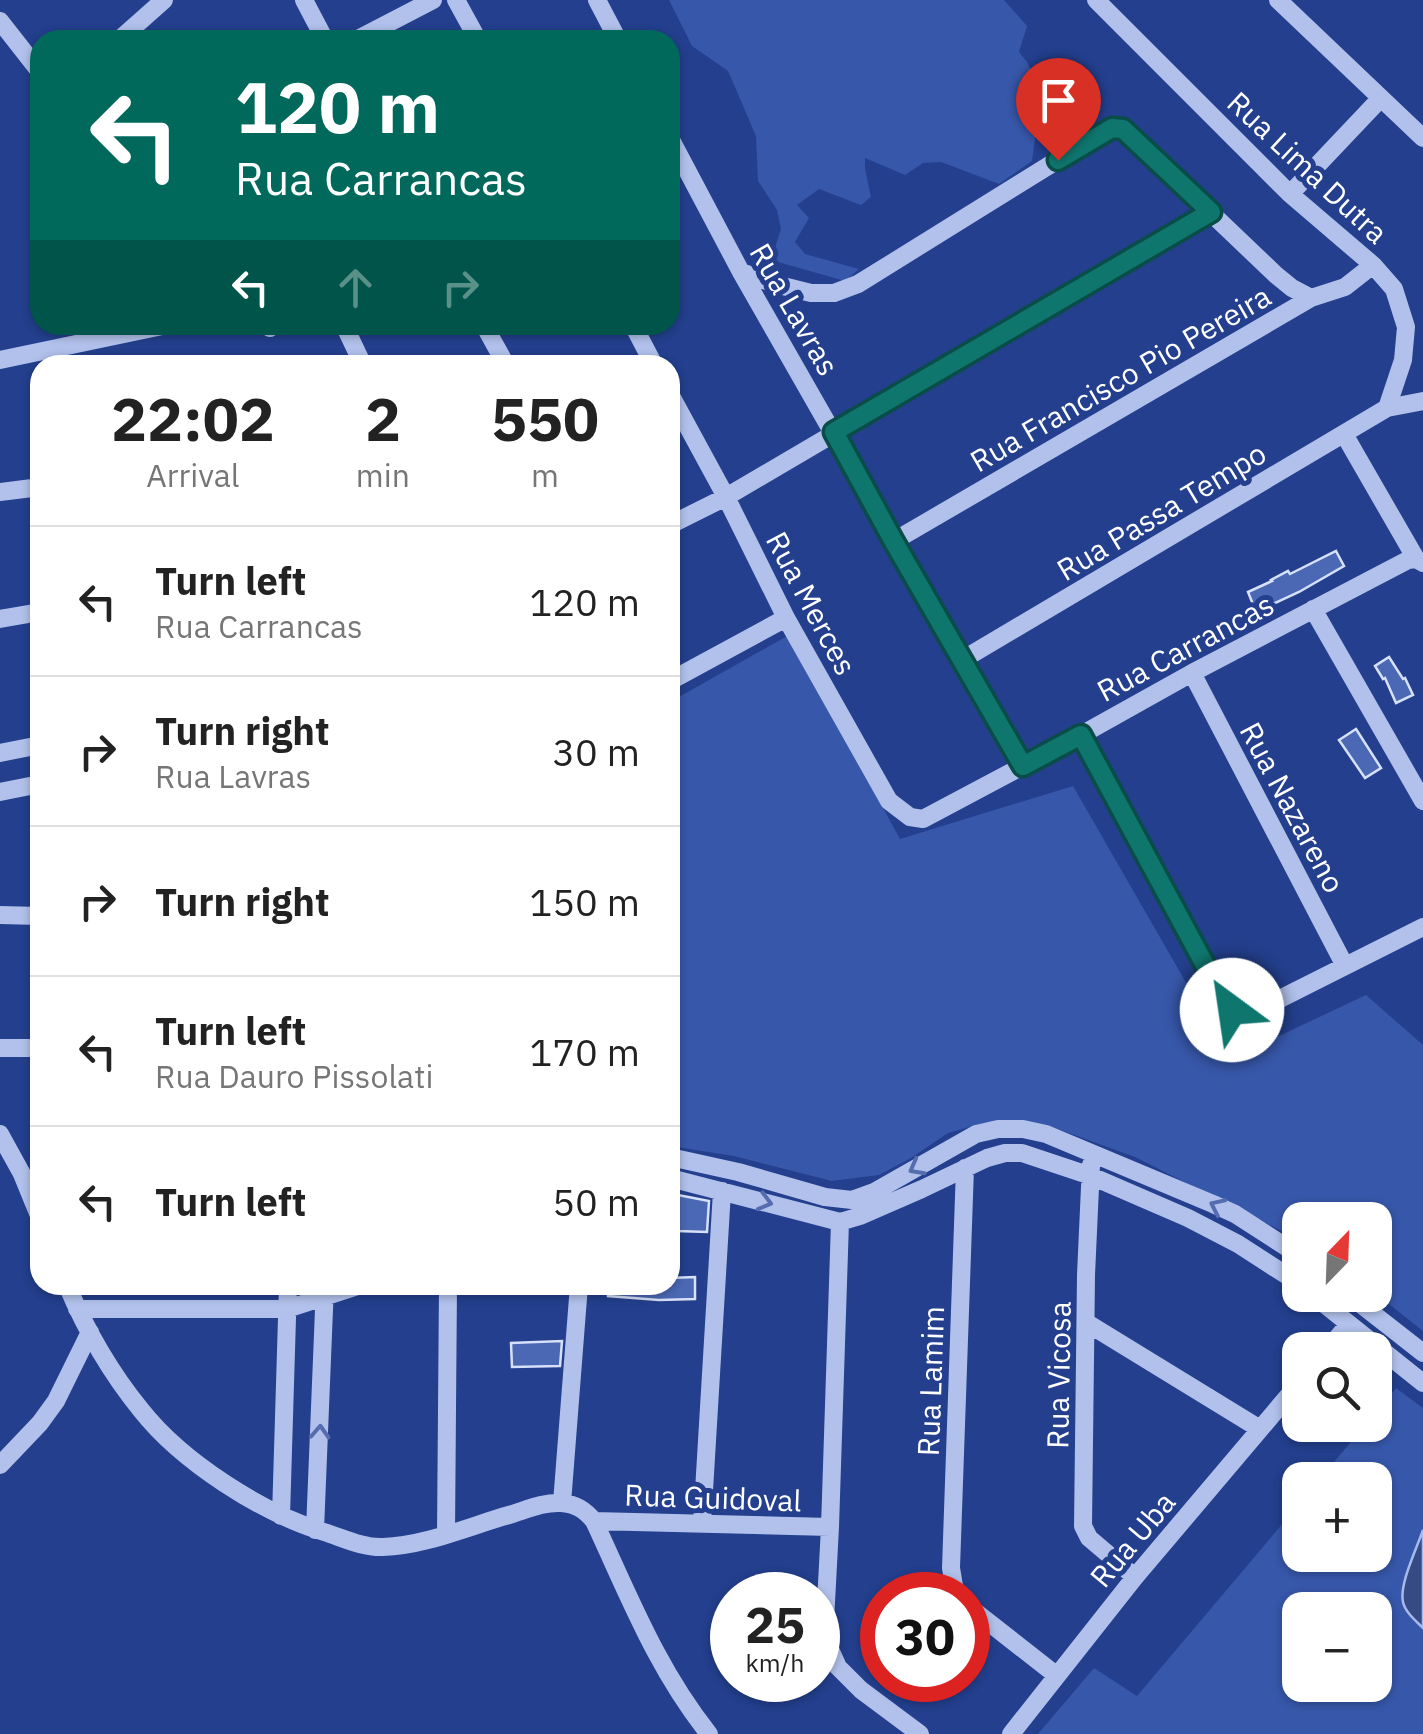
<!DOCTYPE html>
<meta charset="utf-8">
<style>
:root{--surface:#fff;--page:#f2f2f2;--text:#222;--muted:#767676;--line:#e0e0e0}
body{margin:0;font-family:"IBM Plex Sans",sans-serif;background:var(--page);color:var(--text);height:100vh;display:flex;flex-direction:column;font-size:38px;white-space:nowrap}
*{box-sizing:border-box;margin:0}
p{font-size:32px;color:var(--muted)}
.icon{flex:none;width:55px;height:55px;fill:none;stroke:currentColor;stroke-width:2;stroke-linecap:round;stroke-linejoin:round}
.map{position:relative;flex:1;overflow:hidden}
.sheet{position:absolute;left:30px;top:355px;width:650px;height:940px;display:flex;flex-direction:column;background:var(--surface);border-radius:30px;box-shadow:0 2px 8px #0004}
.sheet>*{flex:none}
.banner{position:absolute;left:30px;top:30px;width:650px;height:305px;border-radius:30px;box-shadow:0 2px 8px #0004;background:#00695c;color:#fff;overflow:hidden}
.needle{width:65px;rotate:23deg}
.fabs{position:absolute;left:1282px;top:1202px;display:grid;gap:20px}
.fabs a{display:grid;place-items:center;width:110px;height:110px;border-radius:20px;background:var(--surface);box-shadow:0 2px 8px #0004;font-size:50px}
.speed{position:absolute;left:710px;top:1572px;display:flex;gap:20px;font-size:50px;font-weight:700;text-align:center}
.speed>*{display:grid;place-content:center;width:130px;height:130px;border-radius:50%;background:var(--surface);box-shadow:0 2px 8px #0004;line-height:1}
.speed small{font-size:25px;font-weight:400}
.speed .limit{border:15px solid #d22;background:#fff;color:#111}
.pin{position:absolute;display:grid;place-items:center;width:85px;height:85px;color:#fff;margin:-102px -42px;border-radius:50% 50% 50% 0;rotate:-45deg;box-shadow:0 0 10px #0007}
.pin .icon{rotate:45deg}
.me{position:absolute;width:110px;margin:-55px;rotate:329deg;stroke-linejoin:round;filter:drop-shadow(0 0 8px #0008)}
.turn{display:flex;align-items:center;gap:35px;height:210px;padding:0 40px;font-size:45px}
.turn .icon{width:130px;height:130px;stroke-width:2.5}
.turn b{display:block;font-size:70px;line-height:85px}
.lanes{display:flex;align-items:center;height:95px;padding:0 40px;background:#0003;justify-content:center;gap:50px;direction:ltr}
.lanes .off{opacity:.35}
.eta{display:flex;justify-content:space-evenly;align-items:center;height:170px;text-align:center}
.eta b{font-size:60px;font-weight:800;line-height:70px}
ul{padding:0;list-style:none}
li{display:flex;align-items:center;gap:30px;height:150px;padding:0 40px;border-top:2px solid var(--line)}
li div{flex:1}
li b{display:block;font-size:38px}
li em{font-style:normal}
.map>svg:first-child{display:block}
.green{fill:#3757aa;fill-rule:evenodd}
.water{fill:#364a84;stroke:#a5baec;stroke-width:2.5}
.building{fill:#4b68b4;stroke:#d6e0f8;stroke-width:2.5}
.lines{fill:none;stroke-linecap:round;stroke-linejoin:round}
.minor{stroke:#b1c1eb;stroke-width:18}
.oneway{stroke:#556cae}
.route-casing{stroke:#0a4d48;stroke-width:25}
.route{stroke:#0f766e;stroke-width:18}
.labels{text-anchor:middle;dominant-baseline:central;stroke-width:10;stroke-linejoin:round;paint-order:stroke}
.street-label{font-size:30px;fill:#fff;stroke:#233f8d}
</style>
<div class="map">
<svg width="1423" height="1734" viewBox="0 0 1423 1734">
<rect width="100%" height="100%" fill="#233f8d"/>
<path class="green" d="M669,0H1004L1027,26L1019,52L1027,62L1045,98L1037,125L1032,161L999,184L941,162L923,163L905,175L865,158V169L871,197L861,205L819,189L797,205L809,218L795,242L805,254L859,269L845,281L771,260L781,229L777,210L758,181L756,136L728,71L692,46Z
M789,635L900,839L1073,786L1230,1059L1366,995L1423,1045V1331L1375,1293V1220H1300V1240L1135,1157L1047,1125L1007,1121L983,1123L948,1133L911,1158L879,1175L832,1181L734,1156L670,1146V702Z
M1396,1388L1423,1408V1734H1038L1094,1668L1137,1696L1300,1503V1555H1375V1480H1319L1365,1425H1375V1414ZM1300,1610H1375V1685H1300Z"/>
<path class="water" d="M1423,1530V1628C1416,1621 1405,1612 1403,1602C1399,1584 1417,1548 1423,1530Z"/>
<path class="building" d="M1336,551L1344,566L1299,592L1256,612L1248,592L1272,581L1271,580L1288,571L1290,574Z
M1389,657L1403,679L1405,678L1413,695L1396,703L1385,678L1383,679L1375,666Z
M1356,729L1381,768L1365,778L1339,740Z
M678,1195L709,1201L707,1232L677,1231Z
M695,1277V1299L659,1300L608,1296V1285H670V1278Z
M562,1341L560,1366L512,1367L511,1343Z"/>
<g class="lines">
<path class="minor" d="M304,0L325,40
M456,0L478,40
M597,0L618,40
M1096,0L1290,194L1373,265L1394,289L1406,327L1403,360L1387,408
M1278,0L1423,138
M0,21L40,72
M119,40L164,0
M356,40L433,0
M670,138L741,272L1023,766
M1290,194L1380,99
M741,272L775,284L811,293H834L858,284L1111,127L1123,129L1276,275L1292,288L1311,298
M268,325L270,328
M344,325L363,365
M484,325L506,365
M633,325L654,365
M0,360L167,325
M670,394L726,497L786,618L889,801L910,817L923,819L1081,735L1192,673L1408,560L1416,559L1423,563
M1344,434L1416,559
M0,492L40,487
M670,525L726,497L1211,212
M894,541L1311,298L1345,287L1373,265
M1313,609L1423,801
M0,619L40,612
M962,660L1387,408L1423,401
M1192,673L1345,966
M670,681L786,618
M1081,735L1225,1002L1231,1010L1252,1013L1423,927
M0,753L40,745
M0,792L40,784
M0,915L40,916
M0,1048H40
M0,1134L22,1174L40,1218
M670,1157L738,1172L825,1197L852,1200L874,1192L976,1134L998,1129H1023L1046,1134L1213,1204L1235,1214L1300,1256
M1091,1165L1086,1275L1083,1526L1089,1538L1135,1577
M670,1178L840,1222L860,1216L922,1189L987,1158L1005,1153H1022L1091,1176L1188,1218L1238,1244L1300,1284
M840,1222L830,1527L825,1621L828,1645L838,1667L861,1690L920,1734
M67,1285C86,1330 110,1372 141,1410C182,1462 262,1513 324,1532C343,1538 363,1548 383,1547C424,1546 470,1526 509,1515C526,1510 543,1502 561,1503C576,1504 585,1510 594,1521C629,1596 657,1669 709,1734
M1313,1295L1423,1383
M1349,1295L1423,1353
M77,1309H287L361,1285
M1087,1323L1260,1429
M1327,1350L1348,1325
M0,1465L40,1423L56,1401L90,1332
M562,1503L579,1285
M281,1516L288,1285
M594,1521L830,1527
M702,1524L722,1191
M315,1530L325,1285
M446,1534L448,1285
M958,1595L954,1586L951,1568L965,1168
M968,1606L1056,1675
M1011,1734L1135,1577L1300,1382"/>
</g>
<defs><path id="oneway-chevron" d="M-2-3.5L2.5 0L-2 3.5" fill="none" stroke-width="1.6" stroke-linecap="round" stroke-linejoin="round" transform="scale(2.5)"/></defs>
<g class="oneway">
<use href="#oneway-chevron" transform="translate(916 1168) rotate(151)"/>
<use href="#oneway-chevron" transform="translate(765 1202) rotate(15)"/>
<use href="#oneway-chevron" transform="translate(1217 1206) rotate(-155)"/>
<use href="#oneway-chevron" transform="translate(320 1432) rotate(-87)"/>
</g>
<g class="lines">
<defs>
<path id="route" d="M1058,160L1112,128L1123,129L1211,212L834,432L894,542L1023,766L1081,735L1225,1002L1232,1010"/>
</defs>
<use href="#route" class="route-casing"/>
<use href="#route" class="route"/>
</g>
<g class="labels">
<g class="street-label">
<text transform="translate(1308 167) rotate(43)">Rua Lima Dutra</text>
<text transform="translate(795 309) rotate(60)">Rua Lavras</text>
<text transform="translate(1120 378) rotate(-30)">Rua Francisco Pio Pereira</text>
<text transform="translate(1161 511) rotate(-31)">Rua Passa Tempo</text>
<text transform="translate(812 603) rotate(62)">Rua Merces</text>
<text transform="translate(1185 647) rotate(-28)">Rua Carrancas</text>
<text transform="translate(1293 807) rotate(62)">Rua Nazareno</text>
<text transform="translate(1058 1375) rotate(-89)">Rua Vicosa</text>
<text transform="translate(930 1381) rotate(-88)">Rua Lamim</text>
<text transform="translate(713 1497) rotate(2)">Rua Guidoval</text>
<text transform="translate(1132 1539) rotate(-50)">Rua Uba</text>
</g>
</g>
</svg>
<div class="fabs">
<a><svg class="needle" viewBox="-14 -14 28 28"><path d="M0-13l5 13h-10z" fill="#e53935"/><path d="M0 13l5-13h-10z" fill="#767676"/></svg></a>
<a><svg class="icon" aria-label="search" viewBox="0 0 24 24"><circle cx="10" cy="10" r="6"/><path d="M15 15l6 6"/></svg></a>
<a>+</a>
<a>−</a>
</div>
<div class="speed"><div>25<small>km/h</small></div><div class="limit">30</div></div>
<div class="pin" style="left:1058px;top:160px;background:#d93025"><svg class="icon" aria-label="arrive" viewBox="0 0 24 24"><path d="M6 21V4h12l-3 4 3 4H6"/></svg></div>
<svg class="me" style="left:1232px;top:1010px" viewBox="-20 -20 40 40"><circle r="19" fill="#fff"/><path d="M0-13L10 11 0 6-10 11z" fill="#0f766e"/></svg>
<div class="banner">
<div class="turn"><svg class="icon" aria-label="left" viewBox="0 0 24 24"><path d="M17 20v-9H6M10 6l-5 5 5 5"/></svg><div><b>120 m</b>Rua Carrancas</div></div>
<div class="lanes"><svg class="icon" aria-label="left" viewBox="0 0 24 24"><path d="M17 20v-9H6M10 6l-5 5 5 5"/></svg><svg class="icon off" aria-label="ahead" viewBox="0 0 24 24"><path d="M12 20V5M6 11l6-6 6 6"/></svg><svg class="icon off" aria-label="right" viewBox="0 0 24 24"><path d="M7 20v-9h11M14 6l5 5-5 5"/></svg></div>
</div>
<section class="sheet">
<div class="eta">
<div><b>22:02</b><p>Arrival</p></div>
<div><b>2</b><p>min</p></div>
<div><b>550</b><p>m</p></div>
</div>
<ul>
<li><svg class="icon" aria-label="left" viewBox="0 0 24 24"><path d="M17 20v-9H6M10 6l-5 5 5 5"/></svg><div><b>Turn left</b><p>Rua Carrancas</p></div><em>120 m</em></li>
<li><svg class="icon" aria-label="right" viewBox="0 0 24 24"><path d="M7 20v-9h11M14 6l5 5-5 5"/></svg><div><b>Turn right</b><p>Rua Lavras</p></div><em>30 m</em></li>
<li><svg class="icon" aria-label="right" viewBox="0 0 24 24"><path d="M7 20v-9h11M14 6l5 5-5 5"/></svg><div><b>Turn right</b></div><em>150 m</em></li>
<li><svg class="icon" aria-label="left" viewBox="0 0 24 24"><path d="M17 20v-9H6M10 6l-5 5 5 5"/></svg><div><b>Turn left</b><p>Rua Dauro Pissolati</p></div><em>170 m</em></li>
<li><svg class="icon" aria-label="left" viewBox="0 0 24 24"><path d="M17 20v-9H6M10 6l-5 5 5 5"/></svg><div><b>Turn left</b></div><em>50 m</em></li>
</ul>
</section>
</div>
